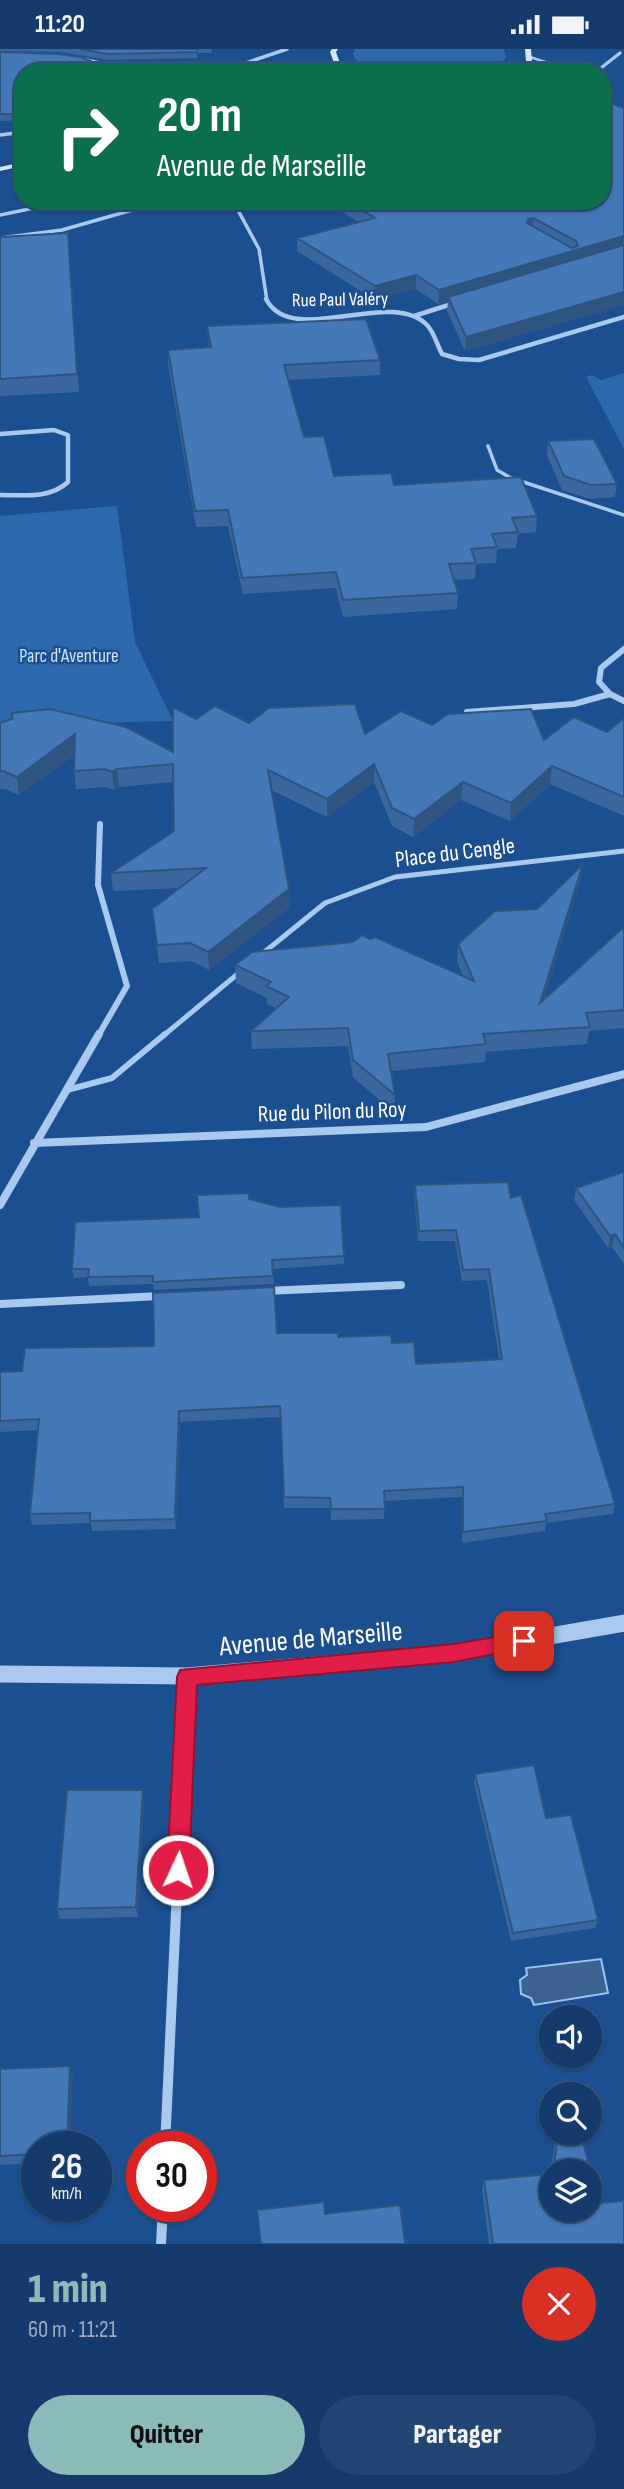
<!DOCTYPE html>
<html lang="fr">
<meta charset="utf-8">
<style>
:root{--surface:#143b6b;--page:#214673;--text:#f1f3f6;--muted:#9dadc1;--line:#33557e;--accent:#8bbbb9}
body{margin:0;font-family:"Sofia Sans Condensed",sans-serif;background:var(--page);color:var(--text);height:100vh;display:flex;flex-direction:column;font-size:26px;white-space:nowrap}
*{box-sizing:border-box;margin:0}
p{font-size:23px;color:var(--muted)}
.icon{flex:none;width:38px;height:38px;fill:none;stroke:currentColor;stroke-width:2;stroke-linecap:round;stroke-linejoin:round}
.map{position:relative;height:2195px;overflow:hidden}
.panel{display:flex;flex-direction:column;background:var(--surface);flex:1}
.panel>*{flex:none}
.banner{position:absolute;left:14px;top:14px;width:597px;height:147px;border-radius:28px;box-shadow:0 2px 5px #0004,0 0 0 2px var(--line);background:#0b6e4f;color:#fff;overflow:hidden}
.controls{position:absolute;left:539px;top:1956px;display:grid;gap:14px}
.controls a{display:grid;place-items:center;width:63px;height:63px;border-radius:50%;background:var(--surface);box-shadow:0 2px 5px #0004,0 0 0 2px var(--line);font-size:35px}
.speed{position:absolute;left:21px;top:2082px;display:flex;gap:14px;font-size:35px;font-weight:700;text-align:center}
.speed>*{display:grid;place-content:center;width:91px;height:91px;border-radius:50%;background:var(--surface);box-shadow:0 2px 5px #0004,0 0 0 2px var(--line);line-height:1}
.speed small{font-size:18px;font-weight:400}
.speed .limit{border:10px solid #d22;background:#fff;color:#111}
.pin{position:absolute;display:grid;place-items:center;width:60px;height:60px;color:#fff;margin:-30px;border-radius:14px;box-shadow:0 4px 10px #0006}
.me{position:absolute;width:77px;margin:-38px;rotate:3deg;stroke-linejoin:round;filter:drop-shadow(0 0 5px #0008)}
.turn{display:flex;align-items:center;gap:24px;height:147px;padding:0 28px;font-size:32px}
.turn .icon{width:91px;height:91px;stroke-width:2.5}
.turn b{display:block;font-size:49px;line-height:60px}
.round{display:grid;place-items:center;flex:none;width:74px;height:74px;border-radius:37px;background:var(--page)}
.overview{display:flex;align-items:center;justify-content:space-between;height:119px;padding:0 28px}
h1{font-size:42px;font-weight:800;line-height:52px;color:var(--accent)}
.action{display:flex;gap:14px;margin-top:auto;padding:14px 28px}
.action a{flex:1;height:80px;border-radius:42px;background:var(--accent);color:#111;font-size:28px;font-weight:800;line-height:80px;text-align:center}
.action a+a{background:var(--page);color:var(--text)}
.status{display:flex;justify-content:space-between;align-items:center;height:49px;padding:0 35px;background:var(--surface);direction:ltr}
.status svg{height:19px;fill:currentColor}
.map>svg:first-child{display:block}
.green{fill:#2e69ad}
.water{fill:#3c6290;stroke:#9cc4f0;stroke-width:2}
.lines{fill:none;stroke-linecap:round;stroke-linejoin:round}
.service-far1{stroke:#a9c9ee;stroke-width:2.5}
.service{stroke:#a9c9ee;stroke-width:3.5}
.pedestrian-far2{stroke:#a9c9ee;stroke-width:4.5}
.pedestrian-far1{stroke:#a9c9ee;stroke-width:5}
.pedestrian{stroke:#a9c9ee;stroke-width:6}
.minor-far4{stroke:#a9c9ee;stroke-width:3.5}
.minor-far3{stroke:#a9c9ee;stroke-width:4.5}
.minor-far2{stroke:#a9c9ee;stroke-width:6}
.minor-far1{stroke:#a9c9ee;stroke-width:8}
.minor{stroke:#a9c9ee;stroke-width:10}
.tertiary{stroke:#a9c9ee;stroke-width:17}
.secondary{fill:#d6e6fa;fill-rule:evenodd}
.wall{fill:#3a679d;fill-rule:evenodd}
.shaded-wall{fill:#305480}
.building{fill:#4478b7;stroke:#305480;stroke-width:2;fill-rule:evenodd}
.route{fill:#e11d48;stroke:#92132f;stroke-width:2}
.labels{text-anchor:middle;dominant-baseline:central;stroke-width:5;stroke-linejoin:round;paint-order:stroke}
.far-street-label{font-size:19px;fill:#fff;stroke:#1b4f8f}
.far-park-label{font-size:19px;fill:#cfe3fa;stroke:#1b4f8f}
.street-label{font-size:23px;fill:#fff;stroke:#1b4f8f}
.near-street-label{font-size:28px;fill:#fff;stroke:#1b4f8f}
</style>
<div class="status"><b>11:20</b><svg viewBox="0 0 49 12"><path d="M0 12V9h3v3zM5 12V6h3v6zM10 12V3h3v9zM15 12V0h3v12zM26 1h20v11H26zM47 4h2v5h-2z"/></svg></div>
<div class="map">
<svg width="624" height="2195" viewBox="0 0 624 2195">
<rect width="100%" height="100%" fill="#1b4f8f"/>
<path class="green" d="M355,0H503L506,8L501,16L488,23H376L358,14L353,6Z
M624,324V400L586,328L592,326L601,331Z
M117,457L135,593L173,672L0,676V467Z"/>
<path class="water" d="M601,1910L608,1944L534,1956L531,1949L521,1945L520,1931L527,1926L526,1919Z"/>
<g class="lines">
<path class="service-far1" d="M530,8L576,23"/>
<path class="service" d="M488,397L497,421L511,429L624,466"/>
<path class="pedestrian-far2" d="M414,267L455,254"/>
<path class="pedestrian-far1" d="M262,905L325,854L395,828L624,802
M163,987L240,923"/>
<path class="pedestrian" d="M67,1041L112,1029L165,985"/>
<path class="minor-far4" d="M78,9L130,21L163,23
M190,23L222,20
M219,23L287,0
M602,47L607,40L601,19L620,4
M0,86L23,83
M233,152L259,200L267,252
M0,166L68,152
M0,189L62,181L164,152"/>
<path class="minor-far3" d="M266,250C292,300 390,238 427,276C434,283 437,296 442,305L459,310L479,311L624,268
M0,385L54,381L68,386V433C50,450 23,446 0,446"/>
<path class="minor-far2" d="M624,600L601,619L599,633L610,645L624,652
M467,663L574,655L610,645
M98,987L127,937L98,836L100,775"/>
<path class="minor-far1" d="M34,1094L426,1078L624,1025
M0,1156L99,985
M266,1242L401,1236
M0,1255L160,1247"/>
<path class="minor" d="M165,2098L187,1628
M161,2195L163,2158"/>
<path class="tertiary" d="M0,1625L187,1627L454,1604L624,1574"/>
<path class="secondary" d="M332,0H338L336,3L341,17L352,23H343L336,19L330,3Z
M525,0H531L532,13L523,23H516L526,13Z
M23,113V117L0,122V118Z"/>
</g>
<path class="wall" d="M0,0H212L211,4H197V9L108,11L60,3L0,2Z
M0,3L23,23V71L0,72Z
M624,59V256L465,302L447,262L448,252L438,255L416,240L375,251L297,202V189L359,173L323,152H602Z
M68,184L79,343L0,347V188Z
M207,277L380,311V326L288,331L304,388L334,427L394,436L537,467L536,483L518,485L516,499L497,500L496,514L476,515L475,530L454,531L458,544L457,560L343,568L336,539L243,545L228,477L196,478L168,316V301L209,299Z
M548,392L617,435L615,448L590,450L562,441L547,406Z
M624,669V767L550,735L510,772L461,751L413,788L392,777L374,733L327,768L271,741L290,858L209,921L191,912L159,914L152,860L180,839L113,842L111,824L174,782L173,733L119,738L114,741L106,738L76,740L74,722L75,705L19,746L5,740H0V674L173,703L196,670L249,674L365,685L432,676L544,691L607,683Z
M580,833L544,950L624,878V979L589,982L587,995L486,1003L485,1013L391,1022L395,1046L394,1064L353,1028L348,997L252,1000L251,982L276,959L267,955V949L236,934L235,916L370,890L463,928L457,912L458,895L537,860Z
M624,1123V1215L612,1198L608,1199L574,1151L576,1139Z
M415,1136L511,1149L615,1455L613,1465L546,1474L545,1482L462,1494V1448L385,1452L384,1470L331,1471L330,1459H284L280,1368L180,1373L176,1480L92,1482L91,1474L32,1476L30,1465L38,1381L0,1383V1323L22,1322L154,1297L277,1284L338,1288L392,1294L416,1315L499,1310L487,1231L462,1232L455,1192H418L414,1147Z
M249,1150L344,1207V1215L273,1220L274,1235L154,1241L153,1235L89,1237L88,1228L74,1229L72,1220L199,1168Z
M475,1725L546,1769L598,1871L595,1879L511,1892L474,1734Z
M143,1741L144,1752L138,1868L60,1870L57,1860Z
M0,2020L73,2026L37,2098V2114L0,2116Z
M556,2084H581L598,2154L624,2195H489L482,2141L484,2131L550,2125ZM551,2123H590L551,2161Z"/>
<path class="shaded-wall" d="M533,169L532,182L527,174L528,170Z
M624,187L623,200L448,248V252L438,255L439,241Z
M416,226V240L375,251V237Z
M624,243V256L465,302L466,288Z
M75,685L77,703L19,746L17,728Z
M374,715V733L327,768V750Z
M552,717L550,735L510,772L511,754Z
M117,720L119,738L114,741L112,723Z
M463,733L461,751L413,788L414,770Z
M583,815L580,833L538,972L540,954Z
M289,840L290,858L209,921L208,903Z
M615,1185L612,1198L608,1199L610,1187Z
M179,1362L180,1373L176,1480L175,1470Z
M143,1741L144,1752L138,1868L136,1858Z
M70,2017L73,2026L70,2098H67Z"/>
<path class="building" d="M80,0H197V3L108,5Z
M0,3L59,5L80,8L91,12V23H23V65H0Z
M602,51L624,59V187L439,241L416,226L375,237L297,189L375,169L346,152H602ZM533,169L576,192L578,197L572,199L527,174L528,170Z
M68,184L77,325L0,330V188Z
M624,196V243L466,288L448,248Z
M366,270L380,311L284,316L304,388L324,387L334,427L391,424L394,436L521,428L537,467L512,469L518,483L492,485L497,498L471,500L476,514L449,515L458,544L343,551L336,523L242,529L228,461L195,462L168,301L211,298L207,277Z
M594,390L617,435L591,436L564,427L548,392Z
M355,655L365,685L401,662L432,676L448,665L531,660L544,691L574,668L607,683L624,669V748L552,717L511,754L463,733L414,770L392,759L374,715L327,750L268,721L289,840L208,903L190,894L157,896L152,860L206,819L111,824L174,782L173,715L117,720L112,723L105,720L74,722L75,685L17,728L3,722H0V674L12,670V664L50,660L126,678L173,703V658L196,670L215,657L249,674L269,659Z
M583,815L540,954L624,878V961L586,964L590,978L483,985L486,995L388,1005L395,1046L353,1011L348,979L251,982L289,948L266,937L271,933L235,916L252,903L353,893L362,886L370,890L375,888L474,932L458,895L495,862L537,860Z
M624,1123V1199L615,1185L610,1187L576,1139Z
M508,1133L511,1149L521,1146L615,1455L545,1465L547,1472L463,1483V1438L384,1442L385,1460H331L330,1449L284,1448L280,1357L179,1362L175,1470L90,1472V1464L30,1465L39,1370L0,1372V1323L22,1322L25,1299L154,1297L153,1244L274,1238L277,1284H338V1288L391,1286L392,1294L414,1293L416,1315L502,1310L489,1220L463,1221L456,1181L419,1182L415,1136Z
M249,1144V1150L280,1158L341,1156L344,1207L272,1211L273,1227L153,1233V1227L88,1228L89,1220H72L75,1173L199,1168L197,1146Z
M534,1716L546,1769L571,1766L598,1871L513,1884L475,1725Z
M67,1741H143L136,1858L57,1860Z
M70,2017L67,2098H37V2105L0,2107V2020Z
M565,2031H567L571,2046H563Z
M558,2084H581L598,2154L624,2152V2195H493L484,2131L551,2125V2161H590V2123H553Z
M324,2153L325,2165L400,2156L405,2195H261L257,2161Z"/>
<path class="route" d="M524,1583L531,1585L534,1592L531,1598L454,1613L197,1636L189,1821L186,1829L178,1832L170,1829L167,1821L177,1628L180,1621L454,1595Z"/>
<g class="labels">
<g class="far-street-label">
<text transform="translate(340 251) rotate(-1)">Rue Paul Valéry</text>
</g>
<g class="far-park-label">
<text x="69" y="607">Parc d'Aventure</text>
</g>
<g class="street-label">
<text transform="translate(455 804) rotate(-7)">Place du Cengle</text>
<text transform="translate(332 1063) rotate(-2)">Rue du Pilon du Roy</text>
</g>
<g class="near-street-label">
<text transform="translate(311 1590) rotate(-5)">Avenue de Marseille</text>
</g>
</g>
</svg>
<div class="controls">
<a><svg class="icon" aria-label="sound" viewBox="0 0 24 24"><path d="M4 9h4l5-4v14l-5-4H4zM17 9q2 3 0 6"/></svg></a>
<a><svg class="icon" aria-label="search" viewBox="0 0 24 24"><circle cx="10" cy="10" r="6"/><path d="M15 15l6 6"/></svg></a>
<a><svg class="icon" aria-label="layers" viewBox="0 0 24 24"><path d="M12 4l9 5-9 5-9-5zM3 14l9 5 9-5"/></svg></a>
</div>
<div class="speed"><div>26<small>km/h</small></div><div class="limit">30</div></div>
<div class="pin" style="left:524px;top:1592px;background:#d93025"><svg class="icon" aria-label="arrive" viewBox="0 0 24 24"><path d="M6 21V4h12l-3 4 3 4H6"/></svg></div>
<svg class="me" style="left:178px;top:1821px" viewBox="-20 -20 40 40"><circle r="17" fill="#e11d48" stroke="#fff" stroke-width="3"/><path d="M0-11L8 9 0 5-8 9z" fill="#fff"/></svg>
<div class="banner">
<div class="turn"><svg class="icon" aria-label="right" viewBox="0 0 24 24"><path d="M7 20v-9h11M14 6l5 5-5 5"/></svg><div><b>20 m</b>Avenue de Marseille</div></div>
</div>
</div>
<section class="panel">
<div class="overview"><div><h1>1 min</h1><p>60 m · 11:21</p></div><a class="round" style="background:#d93025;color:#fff"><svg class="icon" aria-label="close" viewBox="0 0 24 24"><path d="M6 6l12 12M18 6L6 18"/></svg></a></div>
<div class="action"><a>Quitter</a><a>Partager</a></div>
</section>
